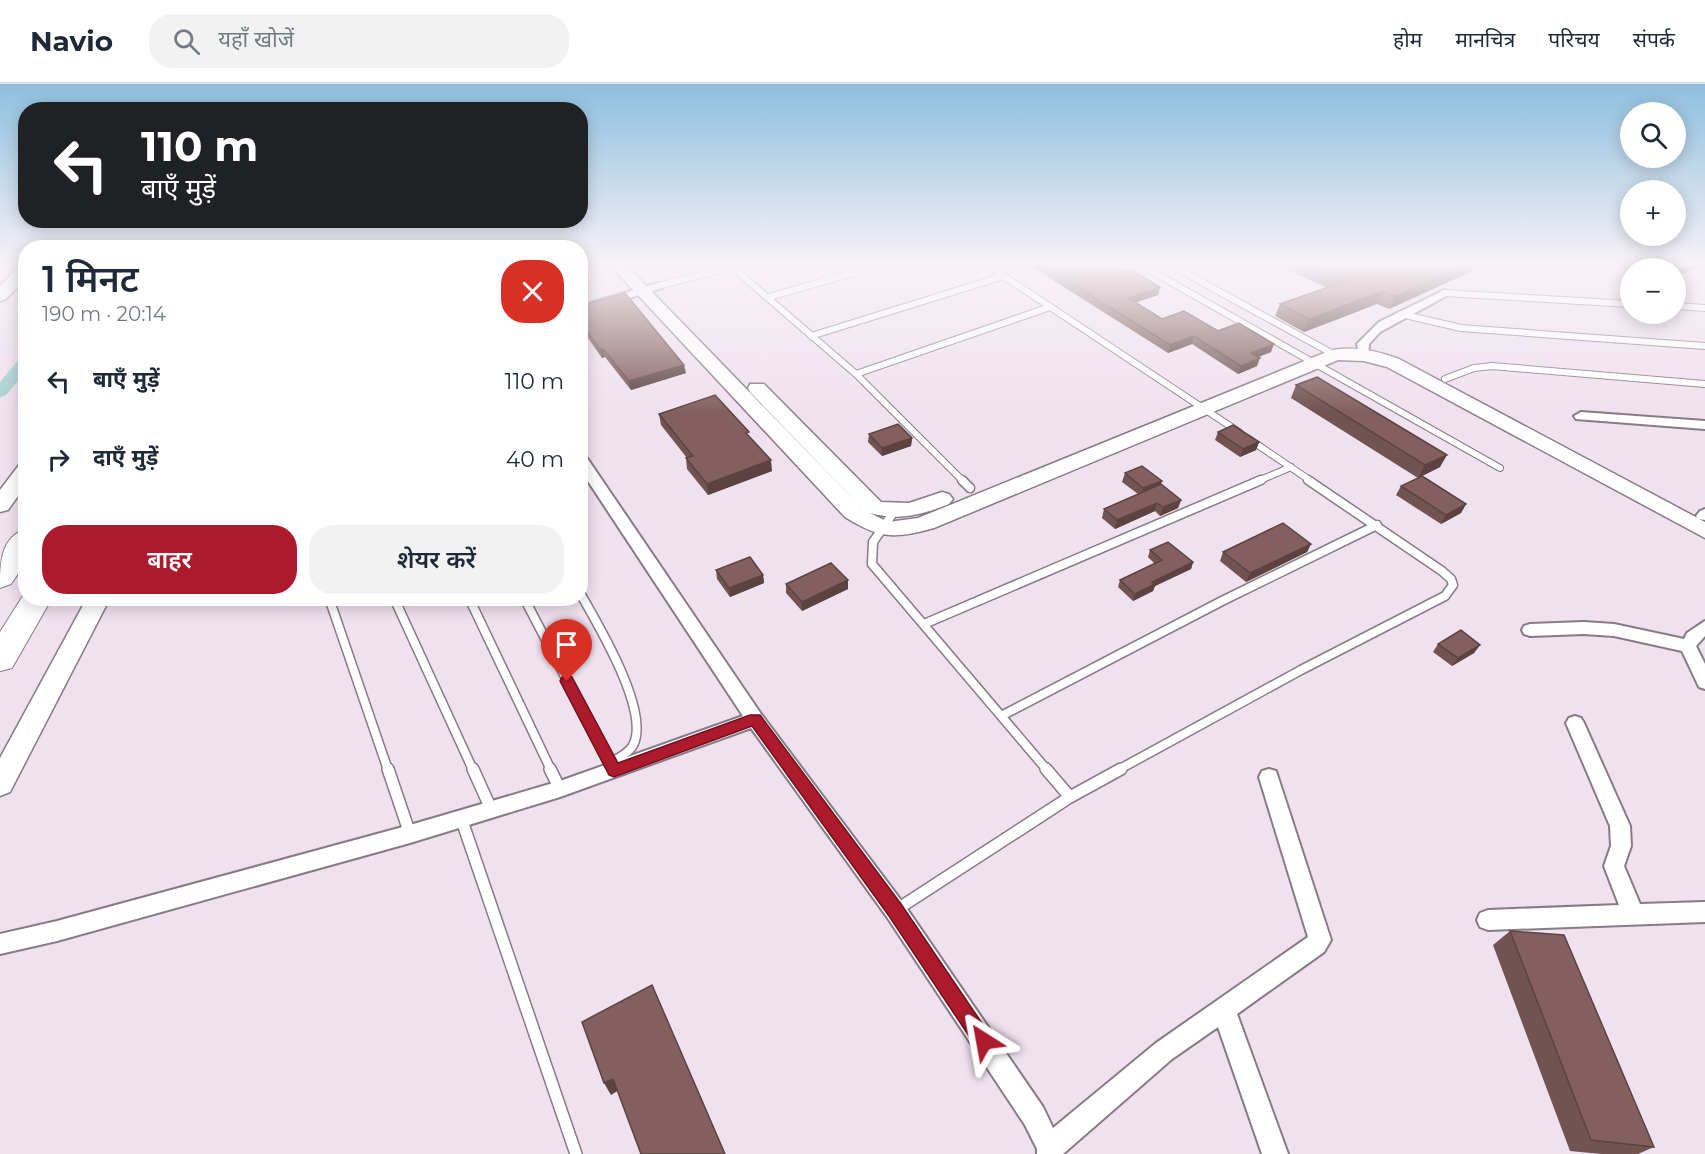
<!DOCTYPE html>
<html lang="hi">
<meta charset="utf-8">
<style>
:root{--surface:#fff;--page:#f2f2f3;--text:#1f2937;--muted:#747a83;--line:#e0e1e3;--accent:#ae1a2d}
body{margin:0;font-family:Montserrat,"Noto Sans Devanagari",sans-serif;background:var(--page);color:var(--text);height:100vh;display:flex;flex-direction:column;font-size:22px;white-space:nowrap}
*{box-sizing:border-box;margin:0}
p{font-size:20px;color:var(--muted)}
.icon{flex:none;width:33px;height:33px;fill:none;stroke:currentColor;stroke-width:2;stroke-linecap:round;stroke-linejoin:round}
.map{position:relative;flex:1;overflow:hidden}
.panel{position:absolute;left:18px;top:156px;width:570px;height:366px;display:flex;flex-direction:column;background:var(--surface);border-radius:24px;box-shadow:0 3px 15px #0003}
.panel>*{flex:none}
.hud{position:absolute;left:18px;top:18px;width:570px;height:126px;border-radius:24px;box-shadow:0 3px 15px #0003;background:#202124;color:#fff;overflow:hidden}
.tools{position:absolute;left:1620px;top:18px;display:grid;gap:12px}
.tools a{display:grid;place-items:center;width:66px;height:66px;border-radius:50%;background:var(--surface);box-shadow:0 3px 15px #0003;font-size:30px}
.pin{position:absolute;display:grid;place-items:center;width:51px;height:51px;color:#fff;margin:-62px -26px;border-radius:50% 50% 50% 0;rotate:-45deg;box-shadow:0 0 6px #0007}
.pin .icon{rotate:45deg}
.me{position:absolute;width:66px;margin:-33px;rotate:326deg;stroke-linejoin:round;filter:drop-shadow(0 0 4px #0008)}
.turn{display:flex;align-items:center;gap:21px;height:126px;padding:0 24px;font-size:27px}
.turn .icon{width:78px;height:78px;stroke-width:2.5}
.turn b{display:block;font-size:42px;line-height:51px}
.round{display:grid;place-items:center;flex:none;width:63px;height:63px;border-radius:24px;background:var(--page)}
.head{display:flex;align-items:center;justify-content:space-between;height:102px;padding:0 24px}
h1{font-size:36px;font-weight:600;line-height:45px}
.primary-button{display:flex;gap:12px;margin-top:auto;padding:12px 24px}
.primary-button a{flex:1;height:69px;border-radius:24px;background:var(--accent);color:#fff;font-size:24px;font-weight:600;line-height:69px;text-align:center}
.primary-button a+a{background:var(--page);color:var(--text)}
ul{padding:0;list-style:none}
li{display:flex;align-items:center;gap:18px;height:78px;padding:0 24px}
li div{flex:1}
li b{display:block;font-size:22px}
li em{font-style:normal}
header{display:flex;align-items:center;gap:36px;box-sizing:border-box;height:84px;padding:0 30px;background:var(--surface);border-bottom:2px solid var(--line)}
header strong{font-size:28px}
nav{display:flex;gap:33px;margin-inline-start:auto;font-size:21px}
.search{width:420px;height:54px;background:var(--page);display:flex;align-items:center;gap:15px;box-sizing:border-box;padding:0 21px;border-radius:24px;color:var(--muted);font-size:22px}
.map>svg:first-child{display:block}
.lines{fill:none;stroke-linecap:round;stroke-linejoin:round}
.canal{fill:#a4d0d0;fill-rule:evenodd}
.lane-far2-casing{stroke:#877b86;stroke-width:8}
.lane-far1-casing{stroke:#877b86;stroke-width:11}
.lane-casing{stroke:#877b86;stroke-width:14}
.street-casing{stroke:#877b86;stroke-width:4}
.secondary-casing{stroke:#877b86;stroke-width:3}
.highway-casing{stroke:#877b86;stroke-width:2}
.lane-far2{stroke:#fff;stroke-width:6}
.lane-far1{stroke:#fff;stroke-width:8}
.lane{stroke:#fff;stroke-width:11}
.street{fill:#fff;fill-rule:evenodd}
.secondary{fill:#fff;fill-rule:evenodd}
.highway{fill:#fff;fill-rule:evenodd}
.wall{fill:#715352}
.shaded-wall{fill:#5c4342}
.building{fill:#83605f;stroke:#5c4342;stroke-width:1.5}
.route{fill:#ae1a2d;stroke:#71111d;stroke-width:1.5}
</style>
<header>
<strong>Navio</strong>
<div class="search"><svg class="icon" aria-label="search" viewBox="0 0 24 24"><circle cx="10" cy="10" r="6"/><path d="M15 15l6 6"/></svg>यहाँ खोजें</div>
<nav><a>होम</a><a>मानचित्र</a><a>परिचय</a><a>संपर्क</a></nav>
</header>
<div class="map">
<svg width="1705" height="1070" viewBox="0 0 1705 1070">
<rect width="100%" height="100%" fill="#efe1ee"/>
<g class="lines">
<path class="canal" d="M26,272V288L6,311L0,313V298L20,274Z"/>
<defs>
<path id="lane-far2" d="M984,179L1239,348
M1137,179L1500,384
M1167,179L1335,271
M732,183L856,290L963,397
M658,202L747,179
M1444,209L1630,220
M769,213L888,179
M1676,222L1705,224
M1401,230L1461,244L1705,262
M811,252L1004,192
M856,290L1050,223
M1445,295L1474,284L1492,282L1705,300
M1249,355L1311,397
M1258,397L1291,383"/>
<path id="lane-far1" d="M962,396L970,404
M893,429L873,458L872,480L1047,686
M580,509C597,539 653,631 632,663C627,670 617,675 610,679
M329,514L388,686
M394,514L473,686
M469,514L551,686
M524,514L614,686
M924,540L1261,396
M1003,631L1222,517L1377,441
M1118,686L1301,586L1445,512L1453,501L1451,495L1442,487L1308,396"/>
<path id="lane" d="M388,685L410,750
M473,685L491,725
M550,685L560,705
M1046,685L1070,713
M461,734L576,1070
M896,826L1070,713L1121,685"/>
<path id="street" d="M1512,179H1524L1516,183L1512,182Z
M658,199L664,202L662,204L580,229V222Z
M1444,206L1448,207V211L1380,248L1369,260L1368,274H1360L1357,260L1379,238Z
M1581,328L1705,337V345L1576,335L1574,332Z
M580,370L585,371L761,630L903,819L1043,1023L1053,1044L1156,959L1308,853L1259,693L1262,687L1269,685L1276,687L1331,856L1324,868L1237,930L1288,1070H1262L1218,943L1172,975L1063,1070H1037V1065L1025,1041L887,833L751,644L560,713L410,759L57,857L0,870V850L57,837L410,741L560,697L743,632L580,385Z
M1705,425V436L1698,435L1696,432L1700,427Z
M1705,537V552L1696,562L1705,580V605L1699,603L1682,567L1614,552L1584,550L1530,552L1524,550L1522,546L1524,542L1530,540L1584,538L1614,540L1684,555L1687,549Z
M1575,632L1581,634L1584,639L1630,742L1631,762L1624,782L1640,820L1705,818V838L1488,846L1480,843L1477,836L1480,829L1488,826L1619,821L1604,782L1611,762L1610,742L1566,639L1569,634Z"/>
<path id="secondary" d="M26,179V194L6,215L0,217V202L20,181Z
M608,179H624L861,423L863,425L750,308L748,304L750,300H764L881,418L909,419L942,408L949,410L953,415L949,420C921,431 900,437 870,429L888,438L918,434L1329,267C1353,261 1377,267 1399,275L1705,438V454L1387,283L1364,277L1338,276L934,444C895,455 880,455 845,433Z
M26,380V401L8,426L0,428V406L19,381Z
M87,514H110L10,708L0,712V674Z"/>
<path id="highway" d="M26,445V478L11,500L0,504C0,481 0,453 26,445Z
M26,507V514H52L12,584L0,587V548Z"/>
</defs>
<use href="#lane-far2" class="lane-far2-casing"/>
<use href="#lane-far1" class="lane-far1-casing"/>
<use href="#lane" class="lane-casing"/>
<use href="#street" class="street-casing"/>
<use href="#secondary" class="secondary-casing"/>
<use href="#highway" class="highway-casing"/>
<use href="#lane-far2" class="lane-far2"/>
<use href="#lane-far1" class="lane-far1"/>
<use href="#lane" class="lane"/>
<use href="#street" class="street"/>
<use href="#secondary" class="secondary"/>
<use href="#highway" class="highway"/>
</g>
<path class="wall" d="M1026,179H1105L1121,188L1160,203L1158,211L1135,218L1162,235L1218,247L1271,268L1258,273L1257,282L1238,290L1192,260L1168,269Z
M1272,179H1474L1470,188L1389,225L1377,220L1304,248L1275,232L1280,220L1328,204Z
M1635,179H1705V180L1676,193V184H1632Z
M580,222L686,289L631,306L605,273L602,274L583,247L580,248Z
M1296,301L1440,383L1418,394L1291,314Z
M659,330L750,353L772,387L708,411L687,385L686,374H687L661,341Z
M1218,348L1259,358L1256,366L1240,373L1215,356Z
M869,350L912,354L911,362L882,372L868,358Z
M1125,389L1162,397L1160,401L1181,416L1178,424L1160,432L1155,427L1115,445L1102,434L1104,425L1138,410L1122,398Z
M1401,402L1466,420L1461,429L1441,440L1396,411Z
M1264,449L1311,460L1307,468L1246,498L1220,477L1223,468Z
M1150,466L1193,478L1191,485L1155,502L1153,507L1133,517L1118,503L1120,496L1155,480L1148,473Z
M716,486L763,491L764,499L730,513L717,495Z
M848,496V505L802,527L786,509V500Z
M1438,560L1480,561L1474,569L1452,582L1433,568Z
M1510,847L1654,1063L1638,1070H1601L1570,1067L1493,861Z"/>
<path class="shaded-wall" d="M1470,179H1474L1470,188L1389,225L1395,213Z
M1695,179H1705V180L1676,193V188Z
M1160,203L1158,211L1126,222L1128,214Z
M1383,207L1377,220L1304,248L1309,235Z
M581,238L583,247L580,248V238Z
M1194,252L1192,260L1168,269L1170,261Z
M1274,260L1271,268L1248,277L1251,269Z
M600,265H603L605,273L602,274Z
M1260,274L1257,282L1238,290L1241,282Z
M684,281L686,289L631,306L629,297Z
M912,354L911,362L882,372V364Z
M1259,358L1256,366L1240,373L1243,365Z
M1447,371L1440,383L1418,394L1425,381Z
M771,376L772,387L708,411L707,400Z
M1162,397L1159,405L1141,413L1143,404Z
M1181,416L1178,424L1160,432L1163,423Z
M1157,419L1155,427L1115,445L1117,436Z
M1466,420L1461,429L1441,440L1446,431Z
M1311,460L1307,468L1246,498L1250,489Z
M1193,478L1191,485L1155,502L1153,507L1133,517L1135,510L1152,498Z
M763,491L764,499L730,513L729,504Z
M848,496V505L802,527V518Z
M1480,561L1474,569L1452,582L1458,574Z
M613,995L619,1006L611,1011L604,999Z"/>
<path class="building" d="M1039,179H1105L1121,188L1130,185L1160,203L1128,214L1162,235L1184,227L1218,247L1239,239L1274,260L1251,269L1260,274L1241,282L1194,252L1170,261Z
M1304,179H1470L1395,213L1383,207L1309,235L1280,220L1346,197Z
M1642,179H1695L1676,188V184H1656Z
M625,209L684,281L629,297L603,265H600L580,238V222Z
M1317,293L1447,371L1425,381L1296,301Z
M715,311L749,348L746,349L771,376L707,400L686,374L693,372L659,330Z
M898,340L912,354L882,364L869,350Z
M1233,341L1259,358L1243,365L1218,348Z
M1142,382L1162,397L1143,404L1125,389Z
M1422,392L1466,420L1446,431L1401,402Z
M1161,400L1181,416L1163,423L1157,419L1117,436L1104,425Z
M1283,439L1311,460L1250,489L1223,468Z
M1168,458L1193,478L1152,498L1155,500L1135,510L1120,496L1162,476L1150,466Z
M750,473L763,491L729,504L716,486Z
M831,479L848,496L802,518L786,500Z
M1461,546L1480,561L1458,574L1438,560Z
M1510,847L1564,851L1654,1063L1591,1056Z
M652,901L725,1070H641L613,995L604,999L582,938Z"/>
<linearGradient id="sky" x2="0" y2="1"><stop stop-color="#8dbfde"/><stop offset="0.55" stop-color="#f8f2f7"/><stop offset="1" stop-color="#f8f2f7" stop-opacity="0"/></linearGradient>
<rect width="1705" height="328" fill="url(#sky)"/>
<path class="route" d="M567,591L572,593L618,679L750,631H760L901,820L990,951L993,957L990,964L984,967L977,964L889,832L752,642L614,693L609,691L560,597L562,593Z"/>
</svg>
<div class="tools">
<a><svg class="icon" aria-label="search" viewBox="0 0 24 24"><circle cx="10" cy="10" r="6"/><path d="M15 15l6 6"/></svg></a>
<a>+</a>
<a>−</a>
</div>
<div class="pin" style="left:567px;top:597px;background:#d93025"><svg class="icon" aria-label="arrive" viewBox="0 0 24 24"><path d="M6 21V4h12l-3 4 3 4H6"/></svg></div>
<svg class="me" style="left:984px;top:957px" viewBox="-20 -20 40 40"><path d="M0-17L14 15 0 8-14 15z" fill="#ae1a2d" stroke="#fff" stroke-width="4"/></svg>
<div class="hud">
<div class="turn"><svg class="icon" aria-label="left" viewBox="0 0 24 24"><path d="M17 20v-9H6M10 6l-5 5 5 5"/></svg><div><b>110 m</b>बाएँ मुड़ें</div></div>
</div>
<section class="panel">
<div class="head"><div><h1>1 मिनट</h1><p>190 m · 20:14</p></div><a class="round" style="background:#d93025;color:#fff"><svg class="icon" aria-label="close" viewBox="0 0 24 24"><path d="M6 6l12 12M18 6L6 18"/></svg></a></div>
<ul>
<li><svg class="icon" aria-label="left" viewBox="0 0 24 24"><path d="M17 20v-9H6M10 6l-5 5 5 5"/></svg><div><b>बाएँ मुड़ें</b></div><em>110 m</em></li>
<li><svg class="icon" aria-label="right" viewBox="0 0 24 24"><path d="M7 20v-9h11M14 6l5 5-5 5"/></svg><div><b>दाएँ मुड़ें</b></div><em>40 m</em></li>
</ul>
<div class="primary-button"><a>बाहर</a><a>शेयर करें</a></div>
</section>
</div>
